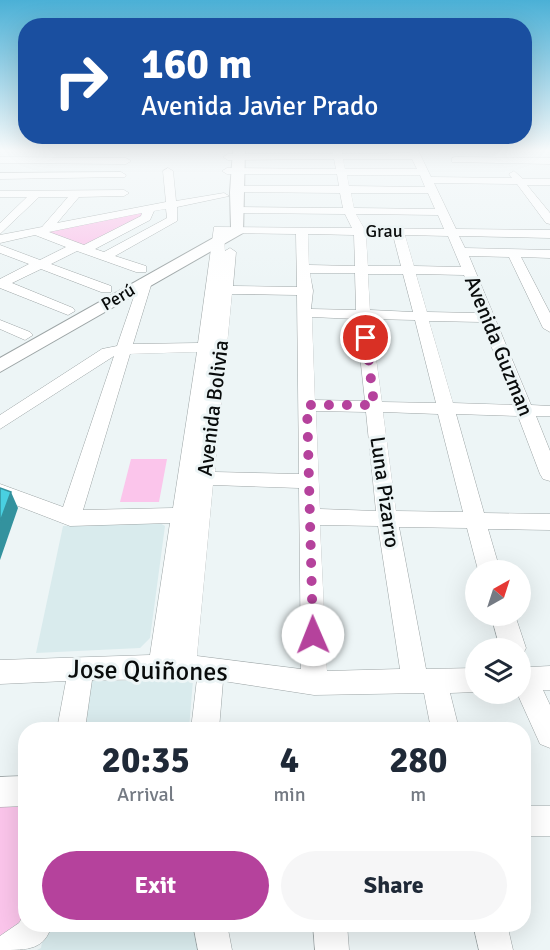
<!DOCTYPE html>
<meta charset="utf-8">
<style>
:root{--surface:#fff;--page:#f6f6f7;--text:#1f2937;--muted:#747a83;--accent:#b5429c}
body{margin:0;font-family:Signika,sans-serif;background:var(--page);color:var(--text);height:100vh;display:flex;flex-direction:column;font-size:22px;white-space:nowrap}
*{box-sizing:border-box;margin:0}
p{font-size:20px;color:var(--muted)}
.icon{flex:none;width:33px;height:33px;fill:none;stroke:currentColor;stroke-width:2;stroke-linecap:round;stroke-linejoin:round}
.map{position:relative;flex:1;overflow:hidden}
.panel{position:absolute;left:18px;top:722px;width:513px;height:210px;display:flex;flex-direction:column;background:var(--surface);border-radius:24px;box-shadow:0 6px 24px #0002}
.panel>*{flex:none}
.guide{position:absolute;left:18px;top:18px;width:514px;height:126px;border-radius:24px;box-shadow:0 6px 24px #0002;background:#1a4fa0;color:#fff;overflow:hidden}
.needle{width:39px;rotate:39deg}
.buttons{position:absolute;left:465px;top:560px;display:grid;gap:12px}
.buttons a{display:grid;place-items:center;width:66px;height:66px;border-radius:50%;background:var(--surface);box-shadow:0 6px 24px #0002;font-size:30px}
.pin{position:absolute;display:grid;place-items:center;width:51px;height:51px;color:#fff;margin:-26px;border:3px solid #fff;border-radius:50%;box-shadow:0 2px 6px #0007}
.me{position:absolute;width:66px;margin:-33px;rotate:359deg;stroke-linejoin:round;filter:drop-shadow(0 0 4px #0008)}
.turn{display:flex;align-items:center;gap:21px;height:126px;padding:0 24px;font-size:27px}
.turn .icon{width:78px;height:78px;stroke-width:2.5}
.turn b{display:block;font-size:42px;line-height:51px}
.eta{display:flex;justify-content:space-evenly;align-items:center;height:102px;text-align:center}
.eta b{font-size:36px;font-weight:800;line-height:42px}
.button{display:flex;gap:12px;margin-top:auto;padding:12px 24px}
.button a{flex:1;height:69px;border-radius:36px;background:var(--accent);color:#fff;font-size:24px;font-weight:800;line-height:69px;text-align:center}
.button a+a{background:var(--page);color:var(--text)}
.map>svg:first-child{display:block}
.built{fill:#d9ebed}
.green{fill:#fbc5eb}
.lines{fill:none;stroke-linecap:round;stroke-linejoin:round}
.minor-casing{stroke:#9da5a6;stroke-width:1}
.major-casing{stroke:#9da5a6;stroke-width:2}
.minor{fill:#fff;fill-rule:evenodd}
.major{fill:#fff;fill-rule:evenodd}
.shaded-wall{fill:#33929e}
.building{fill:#49d0e1;stroke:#33929e;stroke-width:1.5}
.route{stroke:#b5429c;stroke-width:10;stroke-dasharray:0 18}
.labels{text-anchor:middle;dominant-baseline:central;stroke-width:6;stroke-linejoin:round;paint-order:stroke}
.far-street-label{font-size:18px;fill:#090c0c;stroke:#edf5f6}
.street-label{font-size:21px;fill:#090c0c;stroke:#edf5f6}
.near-street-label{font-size:26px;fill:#090c0c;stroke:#edf5f6}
</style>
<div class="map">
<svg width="550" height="950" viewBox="0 0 550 950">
<rect width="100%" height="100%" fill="#edf5f6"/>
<path class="built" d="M160,523L165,526L150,638L140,648L36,653L63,526Z
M193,680L189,729H82L91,681Z
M45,924H196L201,950H37L41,948Z"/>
<path class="green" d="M144,212L145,218L84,247L44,232Z
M131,459H167L159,502H120Z
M0,799H25L26,924L0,945Z"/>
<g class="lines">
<defs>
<path id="minor" d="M332,150H342V154L410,153L408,150H418L431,177L512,178L509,174L514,171L523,179H550V185H527L550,213V224L546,223L517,184L434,183L456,229L550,230V238L459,236L465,248L550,250V258L521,257L550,313V332L543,328L509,257L469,256L531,405L550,406V416H536L550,451V481L543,479L540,474L518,416L456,414L484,513L550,514V530L488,529L500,570H478L467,528L399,527L426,669L476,668V692L450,693L459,729H431L424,693L314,695L223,681L219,729H191L197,679L92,680L85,729H57L66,681L0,684V660L150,655L170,523L70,526L0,499V484L63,507L114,356L0,429V415L102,349L117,346L140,279H150L152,282L133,344L198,343L214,227L352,228L345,214L238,213L232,210L238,207L343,208L340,193L236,192L231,189L236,186H339L337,174H227L222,171L227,168L336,169L334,159L228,160L223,157L228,154H333ZM343,159H412L417,169H345ZM347,175H420L425,187L349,186ZM351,193H428L435,209L354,208ZM356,214L438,215L444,229L364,228ZM224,233L296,234L297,287L233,286L236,252L230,248L225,251ZM308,234L354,235L355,266L309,265ZM366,235H393L401,266H368ZM405,235L448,236L461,267L414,266ZM310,273H355L356,310L311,309L313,291ZM368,274H403L413,312L370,310ZM416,274L464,275L478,313L427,312ZM232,294L297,295L299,474L215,472ZM312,317L356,319L365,401L315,400ZM371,319L415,320L436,403L382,402ZM429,321L482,322L514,405L453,403ZM197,352L173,508L83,510L130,354ZM316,411L366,412L376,511L320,509ZM383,412L438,414L463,512L396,511ZM213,485L299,488L301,669L197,656ZM320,525L378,526L400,669L327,671Z
M0,157L126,158L131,161L126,164L0,163Z
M455,157L550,158V164L452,162V158Z
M168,168L173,171L176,201L224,193L229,196L177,207V221L115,256L146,266V272H136L77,251L51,264L111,286V292H101L41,269L12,283L73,308L75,311L68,315L0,288V279L29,264L0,253V245L40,260L66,247L35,235L0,243V235L42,227L68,197H39L0,234V223L27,197H0V191L124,190L129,193L124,196L79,197L57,223L166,202L163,171ZM166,209L167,218L104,252L95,249L150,220L154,211ZM142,213L141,216L84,245L49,232Z
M121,172L126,175L125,177L0,179V173Z
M0,320L30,332L33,335L25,340L0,329Z
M491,615H515L526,648L522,656L520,648H500Z
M520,660L531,667L550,666V690H543L550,705V748L540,744L517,693H520Z
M26,776V806L0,807V777Z
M524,806H550V836H524Z
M26,911V924H52C45,950 29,950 0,950V936L19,923Z
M193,924H227L232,950H198Z
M313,924H347L349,950H315Z
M473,924H507L513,950H479Z"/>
<path id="major" d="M233,150H245L243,233L0,372V358L231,228L230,192Z"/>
</defs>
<use href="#minor" class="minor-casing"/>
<use href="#major" class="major-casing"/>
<use href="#minor" class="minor"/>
<use href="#major" class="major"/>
</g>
<path class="shaded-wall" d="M11,492L18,508L0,560V522Z"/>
<path class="building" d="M0,488L11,492L0,522Z"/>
<linearGradient id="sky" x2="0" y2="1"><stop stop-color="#4bb0d6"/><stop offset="0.53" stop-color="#f7fafb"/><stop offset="1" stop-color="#f7fafb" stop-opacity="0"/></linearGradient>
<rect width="550" height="283" fill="url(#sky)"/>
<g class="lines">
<path class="route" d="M313,635L307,405H374L366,338"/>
</g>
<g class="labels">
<g class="far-street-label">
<text x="384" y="231">Grau</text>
<text transform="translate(118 297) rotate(-30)">Perú</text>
</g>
<g class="street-label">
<text transform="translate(499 346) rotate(68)">Avenida Guzman</text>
<text transform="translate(213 408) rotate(-83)">Avenida Bolivia</text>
<text transform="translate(385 492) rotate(82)">Luna Pizarro</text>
</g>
<g class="near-street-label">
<text transform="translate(148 671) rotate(1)">Jose Quiñones</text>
</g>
</g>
</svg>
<div class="buttons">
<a><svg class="needle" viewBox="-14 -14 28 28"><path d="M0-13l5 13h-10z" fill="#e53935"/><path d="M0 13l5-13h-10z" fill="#747a83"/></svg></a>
<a><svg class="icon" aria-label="layers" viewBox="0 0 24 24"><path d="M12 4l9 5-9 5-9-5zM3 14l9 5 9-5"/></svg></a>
</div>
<div class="pin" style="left:366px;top:338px;background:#d93025"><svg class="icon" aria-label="arrive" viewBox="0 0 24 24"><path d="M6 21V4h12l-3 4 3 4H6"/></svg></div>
<svg class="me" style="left:313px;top:635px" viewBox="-20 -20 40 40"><circle r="19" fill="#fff"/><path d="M0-13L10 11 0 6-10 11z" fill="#b5429c"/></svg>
<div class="guide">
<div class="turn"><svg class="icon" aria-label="right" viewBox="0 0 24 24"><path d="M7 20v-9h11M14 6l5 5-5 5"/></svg><div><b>160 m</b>Avenida Javier Prado</div></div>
</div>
<section class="panel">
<div class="eta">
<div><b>20:35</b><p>Arrival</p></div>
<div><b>4</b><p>min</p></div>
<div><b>280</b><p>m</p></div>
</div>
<div class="button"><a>Exit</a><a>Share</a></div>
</section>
</div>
